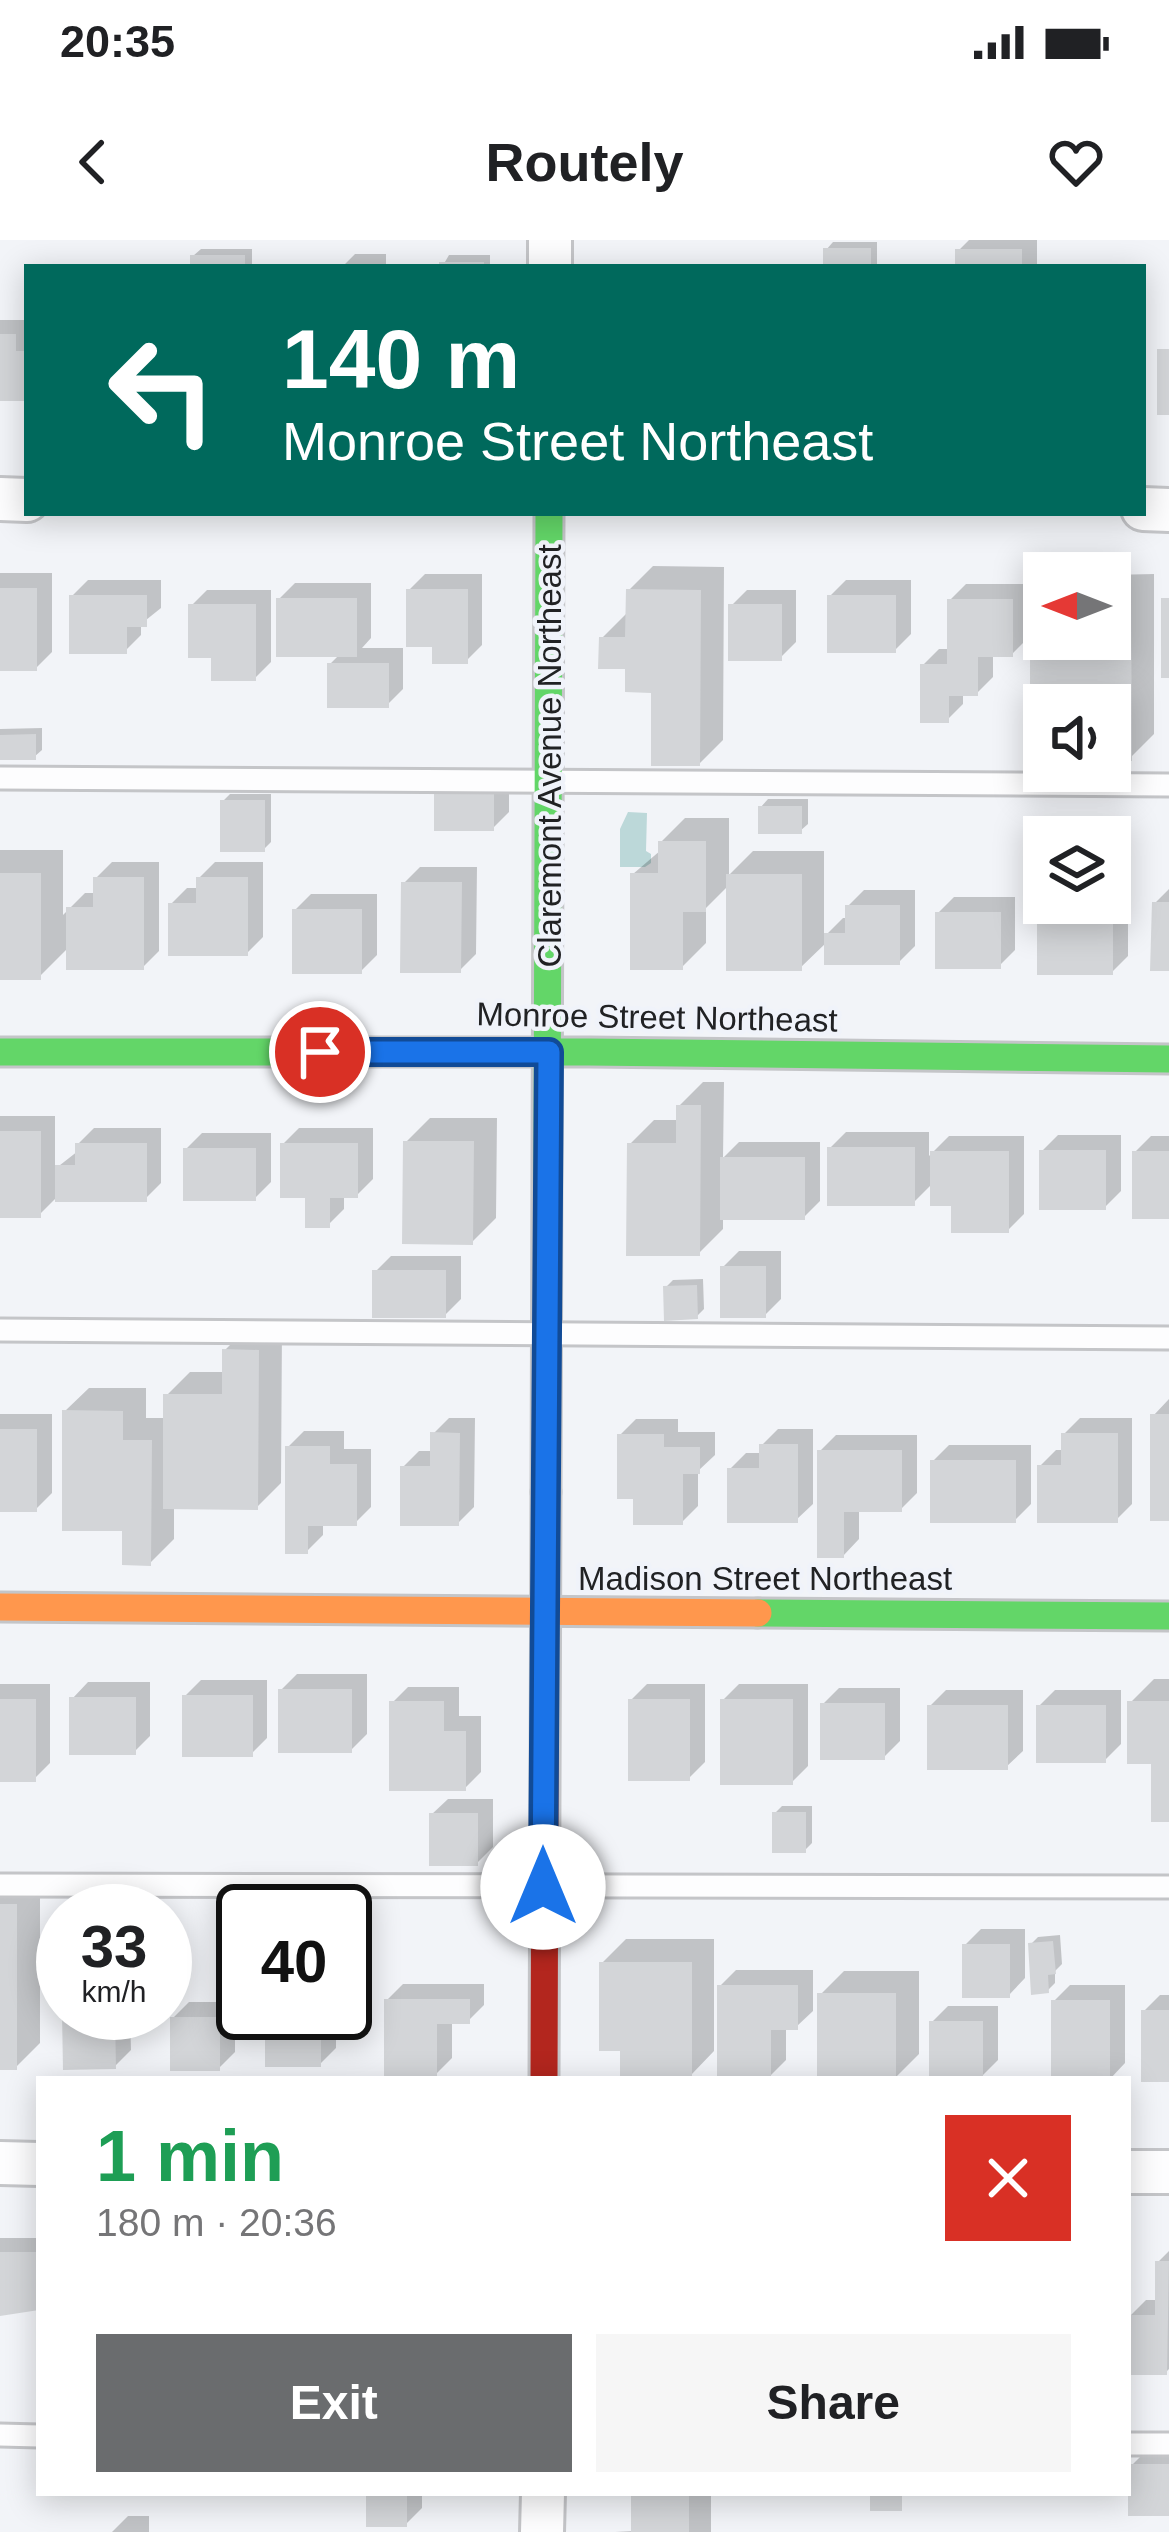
<!DOCTYPE html>
<meta charset="utf-8">
<style>
:root{--surface:#fff;--page:#f6f6f6;--text:#202124;--muted:#757577;--accent:#6a6c6e}
body{margin:0;font-family:Helvetica,sans-serif;background:var(--page);color:var(--text);height:100vh;display:flex;flex-direction:column;font-size:45px;white-space:nowrap}
*{box-sizing:border-box;margin:0}
p{font-size:39px;color:var(--muted)}
.icon{flex:none;width:66px;height:66px;fill:none;stroke:currentColor;stroke-width:2;stroke-linecap:round;stroke-linejoin:round}
.map{position:relative;flex:1;overflow:hidden}
.drawer{position:absolute;left:36px;top:1836px;width:1095px;height:420px;display:flex;flex-direction:column;background:var(--surface);border-radius:0px;box-shadow:0 6px 30px #0003}
.drawer>*{flex:none}
.banner{position:absolute;left:24px;top:24px;width:1122px;height:252px;border-radius:0px;box-shadow:0 6px 30px #0003;background:#00695c;color:#fff;overflow:hidden}
.needle{width:78px;rotate:270deg}
.fabs{position:absolute;left:1023px;top:312px;display:grid;gap:24px}
.fabs a{display:grid;place-items:center;width:108px;height:108px;border-radius:0px;background:var(--surface);box-shadow:0 6px 30px #0003;font-size:60px}
.speed{position:absolute;left:36px;top:1644px;display:flex;gap:24px;font-size:60px;font-weight:700;text-align:center}
.speed>*{display:grid;place-content:center;width:156px;height:156px;border-radius:50%;background:var(--surface);box-shadow:0 6px 30px #0003;line-height:1}
.speed small{font-size:30px;font-weight:400}
.speed .limit{border:6px solid #111;border-radius:18px;background:#fff;color:#111}
.pin{position:absolute;display:grid;place-items:center;width:102px;height:102px;color:#fff;margin:-51px;border:6px solid #fff;border-radius:50%;box-shadow:0 3px 12px #0007}
.me{position:absolute;width:132px;margin:-66px;rotate:0deg;stroke-linejoin:round;filter:drop-shadow(0 0 9px #0008)}
.turn{display:flex;align-items:center;gap:42px;height:252px;padding:0 60px;font-size:54px}
.turn .icon{width:156px;height:156px;stroke-width:2.5}
.turn b{display:block;font-size:84px;line-height:102px}
.round{display:grid;place-items:center;flex:none;width:126px;height:126px;border-radius:0px;background:var(--page)}
.overview{display:flex;align-items:center;justify-content:space-between;height:204px;padding:0 60px}
h1{font-size:72px;font-weight:600;line-height:90px;color:#1e9e55}
.cta{display:flex;gap:24px;margin-top:auto;padding:24px 60px}
.cta a{flex:1;height:138px;border-radius:0px;background:var(--accent);color:#fff;font-size:48px;font-weight:600;line-height:138px;text-align:center}
.cta a+a{background:var(--page);color:var(--text)}
.status{display:flex;justify-content:space-between;align-items:center;height:84px;padding:0 60px;background:var(--surface);direction:ltr}
.status svg{height:33px;fill:currentColor}
header{display:flex;justify-content:space-between;align-items:center;height:156px;padding:0 60px;background:var(--surface);font-size:54px;font-weight:600}
.map>svg:first-child{display:block}
.water{fill:#bcd8d9}
.shadow{fill:#0003}
.building{fill:#d3d5d8}
.lines{fill:none;stroke-linecap:round;stroke-linejoin:round}
.lane-casing{stroke:#c4c5c8;stroke-width:27}
.street-casing{stroke:#c4c5c8;stroke-width:48}
.fast-casing{stroke:#c4c5c8;stroke-width:33}
.slow-casing{stroke:#c4c5c8;stroke-width:33}
.jam-casing{stroke:#c4c5c8;stroke-width:33}
.lane{stroke:#fdfdfe;stroke-width:21}
.street{stroke:#fdfdfe;stroke-width:42}
.fast{stroke:#63d668;stroke-width:27}
.slow{stroke:#ff974d;stroke-width:27}
.jam{stroke:#b3261e;stroke-width:27}
.route-casing{stroke:#114b97;stroke-width:30}
.route{stroke:#1a73e8;stroke-width:21}
.labels{text-anchor:middle;dominant-baseline:central;stroke-width:9;stroke-linejoin:round;paint-order:stroke}
.street-label{font-size:33px;fill:#212224;stroke:#f0f3fa}
</style>
<div class="status"><b>20:35</b><svg viewBox="0 0 49 12"><path d="M0 12V9h3v3zM5 12V6h3v6zM10 12V3h3v9zM15 12V0h3v12zM26 1h20v11H26zM47 4h2v5h-2z"/></svg></div>
<header><svg class="icon" aria-label="back" viewBox="0 0 24 24"><path d="M15 5l-7 7 7 7"/></svg>Routely<svg class="icon" aria-label="heart" viewBox="0 0 24 24"><path d="M12 20l-8-8c-3-5 5-10 8-4 3-6 11-1 8 4z"/></svg></header>
<div class="map">
<svg width="1169" height="2292" viewBox="0 0 1169 2292">
<rect width="100%" height="100%" fill="#f2f4f8"/>
<path class="water" d="M628,572L647,573L646,611L651,614V623L645,627H620V589Z"/>
<path class="shadow" d="M969,0H1037V27H958V11Z
M833,2H877V27H826V10Z
M201,9H252V27H193V16Z
M355,14H386V27H342Z
M449,15H490V27H442Z
M0,80H27V158H0Z
M653,326L724,327L723,500L699,524L654,450L602,398L626,374L629,350Z
M0,333H52V412L36,428H0Z
M425,334H482V405L466,421L435,404L409,350Z
M1154,334V494L1130,518H1110V465H1044V486L1033,393L1012,414H993V437L977,453H963V464L947,480L923,425L939,409H950V360L966,344H1028V364L1044,347V399H1110V335Z
M88,340H161V368L141,384V395L125,411L72,356Z
M846,340H911V394L895,410L830,356Z
M295,343H371V398L362,408H403V449L387,465L330,424L340,414L279,359Z
M207,350H271V422L255,438L214,415L191,366Z
M747,350H796V402L780,418L731,366Z
M42,488V510L34,517H0V489Z
M453,540H509V572L493,588L437,556Z
M230,554H271V602L264,609L223,561Z
M768,559H808V584L800,591L761,567Z
M685,578H729V635L753,611H824V697L843,678H848V666L864,650H915V706L899,722L827,702L800,728L729,645L706,668V703L682,727L633,634L661,610V602Z
M0,610H63V675L85,653H96V638L112,622H159V711L143,727L69,707L39,737L0,710Z
M215,622H263V697L247,713L171,664L187,648H199V638Z
M420,627H477L476,714L460,730L404,643Z
M1110,639H1128V716L1112,732H1040V655L1044,651V663H1110Z
M1169,649V728L1155,663Z
M311,654H377V715L361,731L295,670Z
M954,657H1015V710L999,726L938,673Z
M703,842H724L723,918L739,902H820V961L804,977H723V989L699,1013L630,904L654,880H679V866Z
M0,876H55V929L78,911V904L94,888H161V943L145,959H55L39,975H0Z
M430,878H497L496,978L472,1002L406,902Z
M299,888H373V939L357,955H344V969L328,985L308,955L283,904Z
M846,892H929V916L949,896H1024V974L1008,990L933,943L913,963L830,908Z
M202,893H271V942L255,958L186,909Z
M1058,895H1121V951L1105,967L1042,911Z
M1151,896H1169V976L1135,912Z
M739,1011H781V1059L765,1075L723,1027Z
M391,1016H461V1059L445,1075L375,1032Z
M703,1039L704,1069L697,1076L666,1047L673,1040Z
M249,1086L282,1087L281,1243L257,1267L174,1266V1299L150,1323L125,1288L65,1171L89,1148H146V1178H166V1156L190,1132H225V1110Z
M1169,1159V1277L1153,1176Z
M0,1174H52V1253L36,1269H0Z
M449,1178H475L474,1267L458,1283L403,1227L419,1211H433V1194Z
M1080,1178H1132V1264L1116,1280L1040,1226L1056,1210H1064V1194Z
M636,1179H678V1192H715V1215L698,1231V1266L682,1282L620,1195Z
M778,1189H813V1264L796,1280L730,1229L746,1213H762V1205Z
M304,1191H344V1209H371V1267L355,1283H323V1295L307,1311L288,1207Z
M836,1195H917V1253L901,1269H859V1299L843,1316L820,1211Z
M949,1205H1031V1264L1015,1280L933,1221Z
M297,1434H367V1494L351,1510L281,1450Z
M1154,1439H1169V1579L1154,1521L1130,1463Z
M201,1440H267V1498L251,1514L185,1456Z
M88,1442H150V1496L134,1512L72,1459Z
M0,1444H50V1523L34,1539H0Z
M647,1444H705V1522L689,1538L631,1460Z
M739,1444H808V1526L792,1542L723,1460Z
M408,1447H459V1476H481V1532L465,1548L392,1463Z
M839,1448H900V1501L884,1517L823,1464Z
M946,1450H1023V1511L1006,1527L930,1466Z
M1055,1450H1121V1504L1105,1520L1039,1466Z
M448,1559H493V1607L477,1623L431,1575Z
M782,1566H812V1603L805,1610L775,1573Z
M0,1641H40V1803L16,1827H0Z
M981,1689H1025V1738L1009,1755L965,1705Z
M1060,1695L1062,1724L1055,1731V1743L1048,1750L1031,1704L1038,1697Z
M626,1699H714V1811L691,1835L623,1808L602,1723Z
M736,1730H813V1771L796,1787H786V1820L770,1836L720,1746Z
M844,1731H919V1814L895,1838L820,1755Z
M403,1744H484V1765L468,1781H452V1818L436,1834L387,1760Z
M1070,1745H1125V1823L1110,1839H1054V1761Z
M1160,1755H1169V1839L1144,1771Z
M345,1757H362V1778L346,1794H336V1808L320,1824L268,1773H345Z
M189,1762H235V1812L219,1828L173,1778Z
M948,1766H998V1820L982,1836L932,1782Z
M65,1773H130L131,1810L115,1826Z
M0,1998H39V2067L0,2073Z
M1169,2011V2129L1166,2132L1130,2076L1146,2060H1158V2022Z
M1147,2210H1169V2273L1131,2226Z
M369,2253H422V2268L406,2284Z
M634,2253H711V2292H615L634,2291Z
M128,2276H149V2292H112Z"/>
<path class="building" d="M823,8H871V27H823Z
M955,9H1022V27H955Z
M190,15H245V27H190Z
M439,22H484V27H439Z
M0,94H16V111H27V161H0Z
M1157,109H1169V175H1157Z
M0,348H37V431H0Z
M406,349H468V424H432V407H406Z
M626,349L701,350L700,526H651V453L625,452V429H598L599,397H625Z
M69,355H147V387H127V414H69Z
M827,355H896V413H827Z
M1110,357H1131L1132,521H1110V465H1044V489H1030V358H1044V399H1110Z
M276,358H357V417H276Z
M1161,358H1169V438H1161Z
M947,359H1013V417H978V456H949V483H920V424H947Z
M188,364H256V441H211V418H188Z
M728,364H782V421H728Z
M327,423H389V468H327Z
M36,494V520H0V495Z
M434,554H494V591H434Z
M220,560H265V612H220Z
M758,566H802V594H758Z
M658,601H706V672H683V730H630V633H658Z
M0,633H41V740H0Z
M726,634H802V731H726Z
M93,637H144V730H66V667H93Z
M196,637H248V716H168V663H196Z
M401,642H462L461,733H400Z
M1037,654H1044V663H1113V735H1037Z
M1152,662H1169V731H1150Z
M845,665H900V725H824V693H845Z
M292,669H362V734H292Z
M935,672H1001V729H935Z
M676,865H701L700,1016H626L627,903H676Z
M0,891H41V978H0Z
M403,901H474L473,1005L402,1004Z
M75,903H147V962H55V925H75Z
M280,903H358V958H330V988H305V958H280Z
M827,907H915V966H827Z
M183,908H256V961H183Z
M1039,910H1106V970H1039Z
M930,911H1009V993H951V966H930Z
M1132,911H1169V979H1132Z
M720,917H805V980H720Z
M720,1026H766V1078H720Z
M372,1030H446V1078H372Z
M697,1045L698,1079L664,1081L663,1046Z
M222,1109L259,1110L258,1270L163,1269V1154H222Z
M62,1170L123,1171V1200H152L151,1326L122,1325V1291H62Z
M1150,1174H1169V1281H1150Z
M0,1189H37V1272H0Z
M430,1192L460,1193L459,1286H400V1226H430Z
M1061,1193H1118V1283H1037V1225H1061Z
M617,1194H664V1207H700V1234H683V1285H633V1259H617Z
M759,1204H798V1283H727V1228H759Z
M285,1206H330V1224H357V1286H308V1314H285Z
M817,1210H902V1272H844V1318H817Z
M930,1220H1016V1283H930Z
M278,1449H352V1513H278Z
M182,1455H253V1517H182Z
M69,1457H136V1515H69Z
M0,1459H36V1542H0Z
M628,1459H690V1541H628Z
M720,1459H793V1545H720Z
M389,1461H444V1491H466V1551H389Z
M1127,1461H1169V1582H1151V1524H1127Z
M820,1463H885V1520H820Z
M927,1465H1008V1530H927Z
M1036,1465H1106V1523H1036Z
M772,1572H806V1613H772Z
M429,1573H478V1626H429Z
M0,1664H17V1830H0Z
M1053,1701L1056,1734L1048,1735L1049,1753L1031,1755L1028,1703Z
M962,1704H1010V1758H962Z
M599,1722H692V1838H620V1811H599Z
M717,1745H798V1790H771V1839H717Z
M817,1753H896V1839H817Z
M384,1759H470V1784H437V1837H384Z
M1051,1760H1110V1839H1051Z
M1141,1770H1169V1842H1141Z
M62,1773H115L116,1829L63,1830Z
M265,1773H347V1797H321V1827H265Z
M170,1777H220V1831H170Z
M929,1781H983V1839H929Z
M0,2012H39V2070L0,2076Z
M1155,2021H1169L1167,2135H1128V2075H1155Z
M1128,2224H1169V2276H1128Z
M366,2253H407V2287H366Z
M631,2253H689V2292H631Z
M870,2253H902V2271H870Z"/>
<g class="lines">
<defs>
<path id="lane" d="M0,538L1169,545
M0,1090L1169,1098
M0,1645L1169,1647
M0,2195L39,2196
M1128,2204H1169"/>
<path id="street" d="M550,27V0
M0,259L27,260
M1143,269L1169,270
M0,1923L39,1924
M1128,1932H1169
M542,2292L543,2253"/>
<path id="fast" d="M0,812H589L1169,819
M546,1252L549,273
M758,1373L1169,1376"/>
<path id="slow" d="M0,1367L758,1373"/>
<path id="jam" d="M544,1839L546,1252"/>
</defs>
<use href="#lane" class="lane-casing"/>
<use href="#street" class="street-casing"/>
<use href="#fast" class="fast-casing"/>
<use href="#slow" class="slow-casing"/>
<use href="#jam" class="jam-casing"/>
<use href="#lane" class="lane"/>
<use href="#street" class="street"/>
<use href="#fast" class="fast"/>
<use href="#slow" class="slow"/>
<use href="#jam" class="jam"/>
</g>
<g class="lines">
<defs>
<path id="route" d="M320,812H549L543,1647"/>
</defs>
<use href="#route" class="route-casing"/>
<use href="#route" class="route"/>
</g>
<g class="labels">
<g class="street-label">
<text transform="translate(549 516) rotate(-90)">Claremont Avenue Northeast</text>
<text transform="translate(657 777) rotate(1)">Monroe Street Northeast</text>
<text x="765" y="1338">Madison Street Northeast</text>
</g>
</g>
</svg>
<div class="fabs">
<a><svg class="needle" viewBox="-14 -14 28 28"><path d="M0-13l5 13h-10z" fill="#e53935"/><path d="M0 13l5-13h-10z" fill="#757577"/></svg></a>
<a><svg class="icon" aria-label="sound" viewBox="0 0 24 24"><path d="M4 9h4l5-4v14l-5-4H4zM17 9q2 3 0 6"/></svg></a>
<a><svg class="icon" aria-label="layers" viewBox="0 0 24 24"><path d="M12 4l9 5-9 5-9-5zM3 14l9 5 9-5"/></svg></a>
</div>
<div class="speed"><div>33<small>km/h</small></div><div class="limit">40</div></div>
<div class="pin" style="left:320px;top:812px;background:#d93025"><svg class="icon" aria-label="arrive" viewBox="0 0 24 24"><path d="M6 21V4h12l-3 4 3 4H6"/></svg></div>
<svg class="me" style="left:543px;top:1647px" viewBox="-20 -20 40 40"><circle r="19" fill="#fff"/><path d="M0-13L10 11 0 6-10 11z" fill="#1a73e8"/></svg>
<div class="banner">
<div class="turn"><svg class="icon" aria-label="left" viewBox="0 0 24 24"><path d="M17 20v-9H6M10 6l-5 5 5 5"/></svg><div><b>140 m</b>Monroe Street Northeast</div></div>
</div>
<section class="drawer">
<div class="overview"><div><h1>1 min</h1><p>180 m · 20:36</p></div><a class="round" style="background:#d93025;color:#fff"><svg class="icon" aria-label="close" viewBox="0 0 24 24"><path d="M6 6l12 12M18 6L6 18"/></svg></a></div>
<div class="cta"><a>Exit</a><a>Share</a></div>
</section>
</div>
